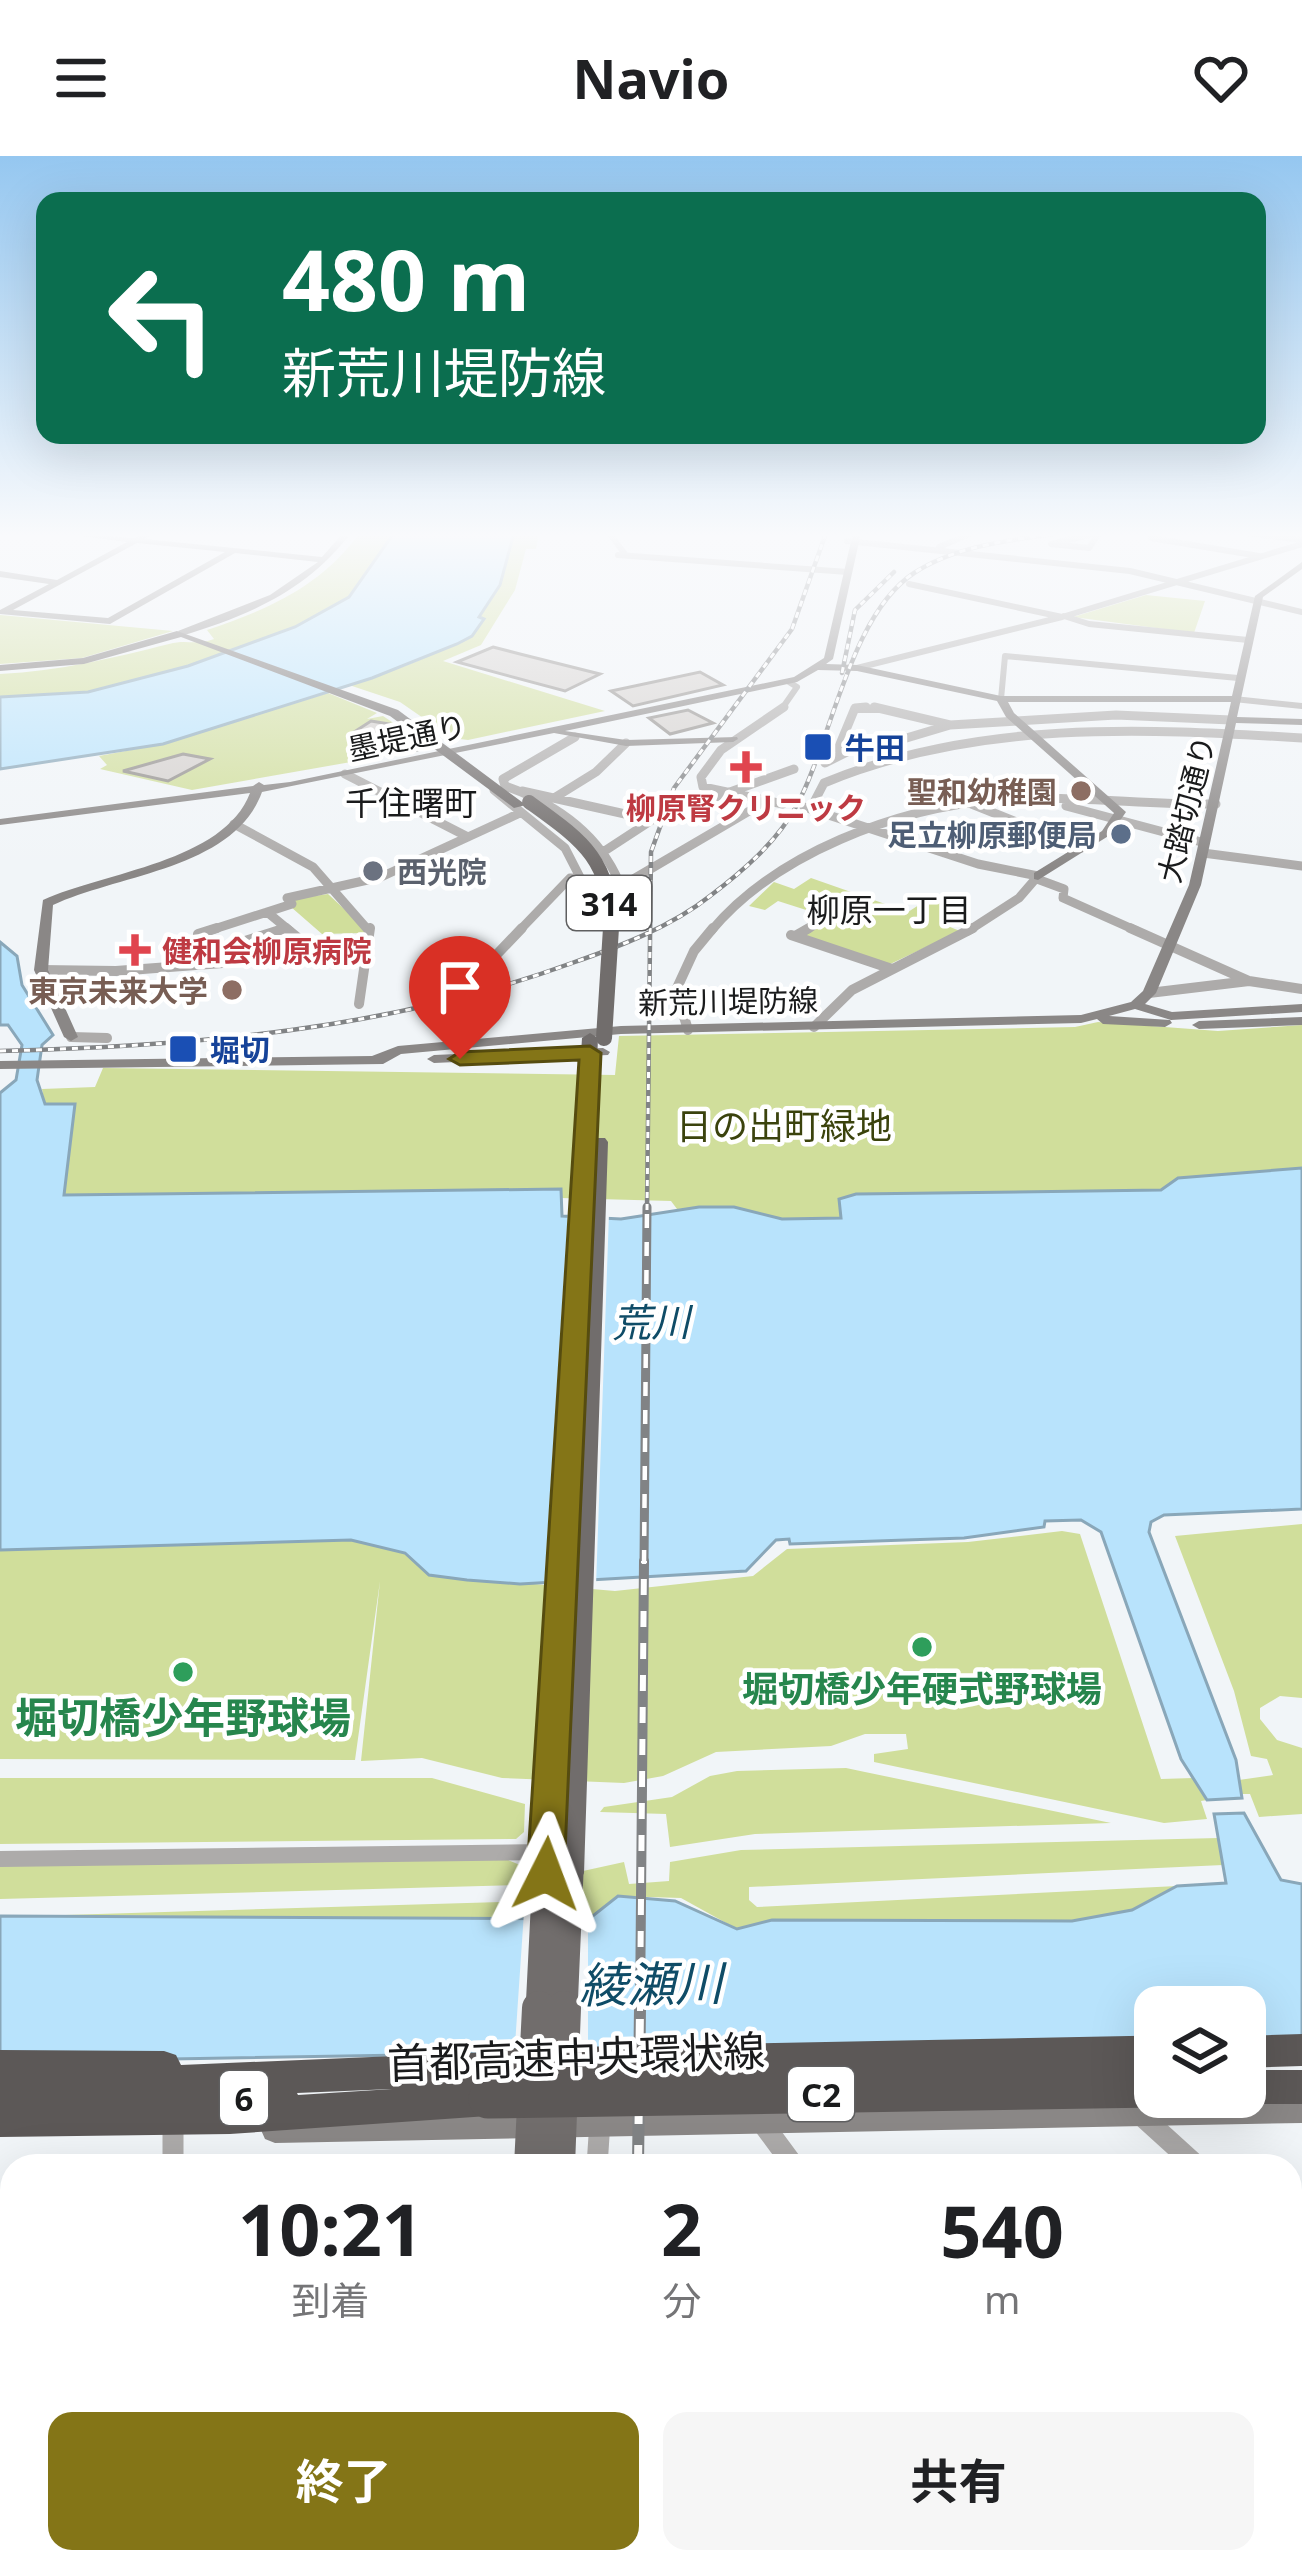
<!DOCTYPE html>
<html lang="ja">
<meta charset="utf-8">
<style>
:root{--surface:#fff;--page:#f6f6f6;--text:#202124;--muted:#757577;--accent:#847517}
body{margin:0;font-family:"Noto Sans","Noto Sans JP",sans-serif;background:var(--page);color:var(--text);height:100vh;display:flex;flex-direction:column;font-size:45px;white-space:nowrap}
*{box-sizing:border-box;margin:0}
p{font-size:39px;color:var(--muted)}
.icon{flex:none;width:66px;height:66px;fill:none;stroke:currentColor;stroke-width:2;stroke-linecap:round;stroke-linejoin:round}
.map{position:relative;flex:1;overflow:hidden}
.side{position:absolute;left:0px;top:1998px;width:1302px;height:420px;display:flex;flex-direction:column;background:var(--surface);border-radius:36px 36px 0 0;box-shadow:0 12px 48px #0002}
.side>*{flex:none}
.top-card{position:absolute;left:36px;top:36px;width:1230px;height:252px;border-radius:24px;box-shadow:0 12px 48px #0002;background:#0b6e4f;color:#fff;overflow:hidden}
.controls{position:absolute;left:1134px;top:1830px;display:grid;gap:24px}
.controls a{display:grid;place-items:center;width:132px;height:132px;border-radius:24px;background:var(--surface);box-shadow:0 12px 48px #0002;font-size:60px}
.pin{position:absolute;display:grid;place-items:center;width:102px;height:102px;color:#fff;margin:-123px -51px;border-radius:50% 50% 50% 0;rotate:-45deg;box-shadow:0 0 12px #0007}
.pin .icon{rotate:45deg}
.me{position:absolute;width:132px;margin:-66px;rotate:3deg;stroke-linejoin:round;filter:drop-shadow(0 0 9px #0008)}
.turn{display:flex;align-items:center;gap:42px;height:252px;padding:0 48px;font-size:54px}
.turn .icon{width:156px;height:156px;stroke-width:2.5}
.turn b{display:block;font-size:84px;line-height:102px}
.eta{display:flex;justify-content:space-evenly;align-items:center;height:204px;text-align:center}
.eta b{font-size:72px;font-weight:700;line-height:84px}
.primary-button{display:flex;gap:24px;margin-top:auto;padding:24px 48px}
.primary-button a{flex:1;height:138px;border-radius:24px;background:var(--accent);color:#fff;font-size:48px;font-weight:700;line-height:138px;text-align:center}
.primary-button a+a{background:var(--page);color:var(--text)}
header{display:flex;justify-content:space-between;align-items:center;height:156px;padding:0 48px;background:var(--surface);font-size:54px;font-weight:700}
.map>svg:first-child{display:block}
.green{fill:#d0de9b}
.water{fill:#b8e3fc;stroke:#89a7b9;stroke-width:3}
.pier{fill:#f1f5f8}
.building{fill:#d4d0cd;stroke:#928f8c;stroke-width:3}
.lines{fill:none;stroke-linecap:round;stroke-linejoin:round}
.street-far4{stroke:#adabaa;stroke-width:6}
.street-far3{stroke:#adabaa;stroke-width:9}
.street-far2{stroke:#adabaa;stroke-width:10}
.street-far1{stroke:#adabaa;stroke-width:16}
.street{stroke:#adabaa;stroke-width:21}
.secondary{fill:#8a8786;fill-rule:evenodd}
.primary{fill:#716d6c;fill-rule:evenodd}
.highway{fill:#5c5857;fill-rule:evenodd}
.rail-far3-casing{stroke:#818385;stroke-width:4.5}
.rail-far2-casing{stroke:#818385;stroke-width:9}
.rail-far1-casing{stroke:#818385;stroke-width:10}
.rail-casing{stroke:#818385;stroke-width:12}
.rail-far3{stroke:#fff;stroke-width:3;stroke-dasharray:6;stroke-linecap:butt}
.rail-far2{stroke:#fff;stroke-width:4.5;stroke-dasharray:14;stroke-linecap:butt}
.rail-far1{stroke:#fff;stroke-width:6;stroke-dasharray:16;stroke-linecap:butt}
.rail{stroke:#fff;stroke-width:8;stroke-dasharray:21;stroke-linecap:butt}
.primary-bridge-far3{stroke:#716d6c;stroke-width:14}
.primary-bridge-far2{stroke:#716d6c;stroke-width:16}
.primary-bridge-far1{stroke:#716d6c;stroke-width:27}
.primary-bridge{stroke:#716d6c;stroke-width:34}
.highway-bridge{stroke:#5c5857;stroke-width:39}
.route{fill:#847517;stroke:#564c0f;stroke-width:3}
.transit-dot{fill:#1a4fb4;stroke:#fff;stroke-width:4.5}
.health-dot{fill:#e0444e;stroke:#fff;stroke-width:4.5}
.education-dot{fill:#8d6e63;stroke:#fff;stroke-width:4.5}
.service-dot{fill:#5c6f8a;stroke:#fff;stroke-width:4.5}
.worship-dot{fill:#6b7280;stroke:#fff;stroke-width:4.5}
.leisure-dot{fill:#2e9e5b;stroke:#fff;stroke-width:4.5}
.labels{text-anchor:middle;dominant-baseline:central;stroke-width:9;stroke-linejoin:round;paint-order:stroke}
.far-street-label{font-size:30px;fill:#1a1b1c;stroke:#fff}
.far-transit-label{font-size:30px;font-weight:bold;fill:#164399;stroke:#fff;text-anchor:start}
.far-education-label{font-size:30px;font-weight:bold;fill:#785e54;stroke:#fff;text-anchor:end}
.far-health-label{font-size:30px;font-weight:bold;fill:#be3a42;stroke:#fff}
.far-service-label{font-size:30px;font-weight:bold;fill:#4e5e75;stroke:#fff;text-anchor:end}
.far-worship-label{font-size:30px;font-weight:bold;fill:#5b616d;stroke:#fff;text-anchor:start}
.far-neighbourhood-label{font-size:33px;fill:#1a1b1c;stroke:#fff}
.shield{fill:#fff;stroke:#5f5f60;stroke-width:3}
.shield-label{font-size:33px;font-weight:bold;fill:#1a1b1c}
.park-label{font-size:36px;fill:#3b430d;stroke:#fff}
.leisure-label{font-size:36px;font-weight:bold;fill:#27864d;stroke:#fff}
.water-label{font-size:39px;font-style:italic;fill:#0f4c67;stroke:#fff}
.near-leisure-label{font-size:42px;font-weight:bold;fill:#27864d;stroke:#fff}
.near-street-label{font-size:42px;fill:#1a1b1c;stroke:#fff}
.near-water-label{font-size:48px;font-style:italic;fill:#0f4c67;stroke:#fff}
</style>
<header><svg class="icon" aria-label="menu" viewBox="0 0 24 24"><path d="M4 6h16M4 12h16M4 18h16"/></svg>Navio<svg class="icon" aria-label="heart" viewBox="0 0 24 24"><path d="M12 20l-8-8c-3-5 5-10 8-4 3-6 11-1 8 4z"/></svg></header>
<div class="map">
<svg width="1302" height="2418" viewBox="0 0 1302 2418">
<rect width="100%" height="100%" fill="#f1f5f8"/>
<path class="green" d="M360,377H394L349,441L295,471L188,510L88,536L0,541V518C60,515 113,502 169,488C187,483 195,490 214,483L207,474C269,453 320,431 360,377Z
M514,377H539L536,393H526L515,434L481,489L443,505L605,555L468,584L452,582L400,546L349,529C451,496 485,485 514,377Z
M1146,439L1205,445L1194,477L1073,461Z
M0,459L173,475L82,502L0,508Z
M328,537L377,557L367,563L383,560L425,588L419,594L192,634L100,613L107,609L99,600L163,588Z
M811,722L908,756L936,738L957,745L945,754L960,760L945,769L960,775L886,810L799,780L828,761L778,745L765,754L749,750L774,726L794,733Z
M328,738L367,774L365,777L322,778L291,751L294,743Z
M1098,866L1218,875L1302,869V1012L1178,1022L1161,1034L856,1038L842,1062L782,1063L734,1051L677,1053L671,1045L561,1042L560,1033L63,1039L75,948L45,949L42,933L95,931L103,912L615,919L619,880L1075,871Z
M1302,1368V1542L1280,1540L1260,1552V1563L1277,1584L1302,1592V1658L1259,1661L1250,1638H1241L1239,1624L1273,1619L1267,1603L1251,1600L1234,1535L1175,1380Z
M1062,1375L1080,1378L1161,1623L1193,1622L1207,1644L1201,1645L1207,1663L1164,1667L874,1606V1598L908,1593L906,1578H865L831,1590L716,1596L663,1620L624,1627L502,1622L422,1602L361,1605L380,1425L355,1604L0,1603V1394L351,1384L405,1397L429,1419L615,1435L753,1420L787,1393L968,1386Z
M846,1612L865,1616L1111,1667L755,1678L670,1691L666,1658L600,1656L604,1651L672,1641L710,1620L737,1615Z
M0,1622H432L525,1648L524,1676L516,1683L0,1688Z
M1218,1682L1223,1709L749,1731V1744L757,1751L1177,1730L1132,1754L1072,1765L772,1764L737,1773L681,1742L618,1740L589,1763L65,1759L501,1746L524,1729L0,1743V1707L496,1699L551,1722L624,1706L629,1728L669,1725L670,1706L741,1694Z"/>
<path class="water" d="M394,377H514L500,429L479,461L484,463L472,480L457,488L372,522L163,588L0,613V541L88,536L188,510L295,471L349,441Z
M0,786L17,800L22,829L53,879L42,889L37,924L45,948H75L64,1039L561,1033L562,1060L621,1063L699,1051H734L782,1063L841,1062L839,1043L856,1038L1161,1034L1178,1022L1302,1012V1353L1164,1359L1151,1366L1149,1376L1236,1604L1242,1642L1207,1644L1181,1603L1101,1376L1081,1364L1045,1365L1044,1371L964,1382L790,1388L789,1383L776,1384L746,1415L520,1428L467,1424L429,1419L405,1397L351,1384L0,1394V937L16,924L22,889L8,869H0Z
M1244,1657L1281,1724L1302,1728V1881L1245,1883V1851H1155V1886L0,1906V1760L589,1763L618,1740L675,1745L737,1773L772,1764L1072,1765L1132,1754L1177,1730L1226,1727L1214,1658Z"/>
<path class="pier" d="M568,1055L609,1057L596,1430L544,1432Z
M524,1756H588V1903L514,1904Z"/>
<path class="building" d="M493,491L520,498L600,518L565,535L457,506Z
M700,516L723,529L633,550L611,535Z
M688,554L713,567L670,578L649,562Z
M371,565L395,569L426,592L404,597L373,591L368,578L354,576Z
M183,598L210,603L168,625L123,615Z"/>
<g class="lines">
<path class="street-far4" d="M609,377L625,398
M1097,377L1051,388L1089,392L1099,377
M1154,377L1151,382L1259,400
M1247,377L1302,384
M847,385L1130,415L1302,456
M939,391L972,377
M618,399L848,416
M909,428L1062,461
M1064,460L1089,468L1248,484
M857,512L1062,461L1302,388
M1001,543L1005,500L1238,522
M1234,543L1302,550
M781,554L797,531L789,526
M854,554H887"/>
<path class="street-far3" d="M866,551L855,552L838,593L883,589L950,569
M874,551L950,569
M950,569L1116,559L1231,564
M575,581L503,623L505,630C554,647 598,677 619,726
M825,607L847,596
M345,618L468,681
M494,634L565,692L583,727
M522,635L652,664L794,613
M554,642L596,616L626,587
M969,647L1081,692
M783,648L703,631L701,621L721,594L784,551
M1066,650L1205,687
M804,651L978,708L1038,720L1019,742L968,775
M811,652L824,627C975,564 1142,572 1302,582
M234,668L313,711L369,775
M603,696L652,664
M944,697L986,683
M1203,697L1302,710
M1037,723L1064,733L1063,742L1137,775
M267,756L290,775
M208,775L292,748L287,742L381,721L520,657
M277,775L286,772
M519,775L570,722L630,725L768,644
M711,775C776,697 897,652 996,644C1069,638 1143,649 1216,648
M804,775L828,761"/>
<path class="street-far2" d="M217,772L198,778L226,807
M286,772L297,781L295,801
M1130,772L1249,825L1302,833
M791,779L892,813
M795,780L809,772
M214,795L286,772
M41,814L116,815L367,796
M482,814L522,772
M1149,837L1249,825
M359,848L370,772
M814,871L852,834L973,772
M688,874L676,834L694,795L713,772
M71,881L107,882"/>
<path class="street-far1" d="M0,1703L547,1696"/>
<path class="street" d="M1143,1961L1197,2010
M760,1964L794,2010
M173,1976V2010
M597,2010L600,1965
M0,2244L12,2240
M0,2348L12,2362
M49,2406L59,2418
M1097,2406L1112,2418
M223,2418L237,2406
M463,2418L466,2406
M560,2418L562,2406"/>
<path class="secondary" d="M58,377L135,382L144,377H154L145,383L322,401L343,377H351C307,434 251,459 181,480L178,475L270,439L318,406L235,397L110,468L0,458V454L49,428L0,421V415L57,424L127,386ZM137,387L225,396L108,462L13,454Z
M853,377H861L833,503L826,508L857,509L1001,540H1232L1255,440L1302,406V413L1263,441L1237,561L1302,563V569L1236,567L1201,729L1156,837L1145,848L1172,856L1302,848V856L1171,864L1135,853L1109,860L1170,864L1172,867L1165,871L1103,868L1097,863L1081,867L621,878L401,898L383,908L0,913V905L372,900L398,890L621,870L1081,859L1131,846L1143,835L1189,729L1231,546H1008L1014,557L1126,656L1110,679L1038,724L1034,723V717L1102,675L1114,657L1006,561L997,545L857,515L818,514L797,526L565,575L626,584L737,581L738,583L733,586L626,590L554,577L262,636C234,713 119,718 53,749L48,814L78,881L71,885L64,881L34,814L43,744C104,716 224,706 250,637L0,669V663L253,630L259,626L264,629L290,626L794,521L824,502Z
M1302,861V869L1199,873L1192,869L1199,865Z
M603,892L610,896L608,899L434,907L427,903L434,899Z
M1302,1941V1967L275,1987L265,1983L261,1974L265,1965L275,1961Z"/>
<path class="primary" d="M177,475L398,554L526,649L514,652L390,560L181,481L84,508L0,515V509L83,502Z
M590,877L598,882L594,982H605L608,986L584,1717L580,1725L570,1729L558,1721L546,1729L536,1725L532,1717L582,882Z
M475,2406H550L548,2418H473Z"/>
<path class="highway" d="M1302,1878V1910L1245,1912V1880Z
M0,1894L164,1895L176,1899L181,1909L490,1896L502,1900L508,1912L502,1924L492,1928L501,1931L506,1943L501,1955L488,1960L230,1978L0,1981ZM392,1933L298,1939L297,1937Z
M1245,1914H1302V1948H1245L1232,1943L1245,1941Z"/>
<defs>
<path id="rail-far3" d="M842,517L855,454L894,416
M0,895C193,890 389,874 572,807C618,791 671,771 710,740C743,715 777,686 797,649C832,583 850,459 914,417C957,389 1012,384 1062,377
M647,1054L651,696L674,632L792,473L826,377"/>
<path id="rail-far2" d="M644,1408L647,1051"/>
<path id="rail-far1" d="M640,1855L644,1405"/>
<path id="rail" d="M638,2010L640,1852
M626,2418L627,2406
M646,2418L647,2406"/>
</defs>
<use href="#rail-far3" class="rail-far3-casing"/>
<use href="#rail-far2" class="rail-far2-casing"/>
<use href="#rail-far1" class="rail-far1-casing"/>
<use href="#rail" class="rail-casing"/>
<use href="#rail-far3" class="rail-far3"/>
<use href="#rail-far2" class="rail-far2"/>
<use href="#rail-far1" class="rail-far1"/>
<use href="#rail" class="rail"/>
<path class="primary-bridge-far3" d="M529,646C583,685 611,703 611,775"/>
<path class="primary-bridge-far2" d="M604,882L611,772"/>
<path class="primary-bridge-far1" d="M539,1855L546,1717
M564,1855L570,1717"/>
<path class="primary-bridge" d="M531,2010L539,1852
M558,2010L564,1852"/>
<path class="highway-bridge" d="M490,1912L1155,1899
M488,1943L1155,1932"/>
</g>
<linearGradient id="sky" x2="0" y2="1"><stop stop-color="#95c7f0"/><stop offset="0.53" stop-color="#f9fafc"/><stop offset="1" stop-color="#f9fafc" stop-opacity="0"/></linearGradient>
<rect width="1302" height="716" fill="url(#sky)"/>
<path class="route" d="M590,890L601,897L564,1718L559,1728L546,1733L533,1728L527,1718L579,904L460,909L449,903L460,896Z"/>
<g class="transit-dot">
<rect x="803" y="576" width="30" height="30" rx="6"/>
<rect x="168" y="878" width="30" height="30" rx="6"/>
</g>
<g class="health-dot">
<path d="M740 593h12v12h12v12h-12v12h-12v-12h-12v-12h12z"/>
<path d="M129 776h12v12h12v12h-12v12h-12v-12h-12v-12h12z"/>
</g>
<g class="education-dot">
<circle cx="1081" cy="635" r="12"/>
<circle cx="232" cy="834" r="12"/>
</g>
<circle class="service-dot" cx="1121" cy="678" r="12"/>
<circle class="worship-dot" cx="373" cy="715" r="12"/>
<g class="leisure-dot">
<circle cx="922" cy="1491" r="12"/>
<circle cx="183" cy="1516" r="12"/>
</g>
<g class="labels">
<g class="far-street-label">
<text transform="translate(407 581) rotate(-12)">墨堤通り</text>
<text transform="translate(1186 653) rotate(-76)">大踏切通り</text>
<text transform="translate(728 845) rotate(-1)">新荒川堤防線</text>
</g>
<g class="far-transit-label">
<text x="845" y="591">牛田</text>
<text x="210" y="893">堀切</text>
</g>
<g class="far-education-label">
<text x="1057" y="635">聖和幼稚園</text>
<text x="208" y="834">東京未来大学</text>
</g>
<g class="far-health-label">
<text x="746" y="651">柳原腎クリニック</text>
<text x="162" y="794" text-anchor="start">健和会柳原病院</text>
</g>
<g class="far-service-label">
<text x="1097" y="678">足立柳原郵便局</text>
</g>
<g class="far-worship-label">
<text x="397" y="715">西光院</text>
</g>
<g class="far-neighbourhood-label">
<text x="411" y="646">千住曙町</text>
<text x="889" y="753">柳原一丁目</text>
</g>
<g class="shield">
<rect x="567" y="720" width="84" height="54" rx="9"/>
<rect x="788" y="1911" width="66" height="54" rx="9"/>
<rect x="220" y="1915" width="48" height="54" rx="9"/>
</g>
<g class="shield-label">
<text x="609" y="747">314</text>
<text x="821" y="1938">C2</text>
<text x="244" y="1942">6</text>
</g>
<g class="park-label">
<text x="784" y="969">日の出町緑地</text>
</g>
<g class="leisure-label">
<text x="922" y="1532">堀切橋少年硬式野球場</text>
</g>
<g class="water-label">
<text transform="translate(651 1165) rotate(-1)">荒川</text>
</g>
<g class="near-leisure-label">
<text x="183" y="1560">堀切橋少年野球場</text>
</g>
<g class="near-street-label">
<text transform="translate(576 1900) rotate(-2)">首都高速中央環状線</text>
</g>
<g class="near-water-label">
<text transform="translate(651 1827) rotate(-1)">綾瀬川</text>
</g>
</g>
</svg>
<div class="controls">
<a><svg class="icon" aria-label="layers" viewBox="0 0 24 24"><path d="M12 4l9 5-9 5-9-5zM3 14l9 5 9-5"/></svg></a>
</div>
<div class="pin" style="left:460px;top:903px;background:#d93025"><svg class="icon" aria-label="arrive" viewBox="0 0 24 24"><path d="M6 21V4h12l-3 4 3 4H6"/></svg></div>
<svg class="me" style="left:546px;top:1718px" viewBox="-20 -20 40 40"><path d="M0-17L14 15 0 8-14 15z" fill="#847517" stroke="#fff" stroke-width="4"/></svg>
<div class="top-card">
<div class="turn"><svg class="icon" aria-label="left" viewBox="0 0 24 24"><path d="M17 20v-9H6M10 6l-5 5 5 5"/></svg><div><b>480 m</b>新荒川堤防線</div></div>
</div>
<section class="side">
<div class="eta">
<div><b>10:21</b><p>到着</p></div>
<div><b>2</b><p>分</p></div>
<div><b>540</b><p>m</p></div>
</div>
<div class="primary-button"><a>終了</a><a>共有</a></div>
</section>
</div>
